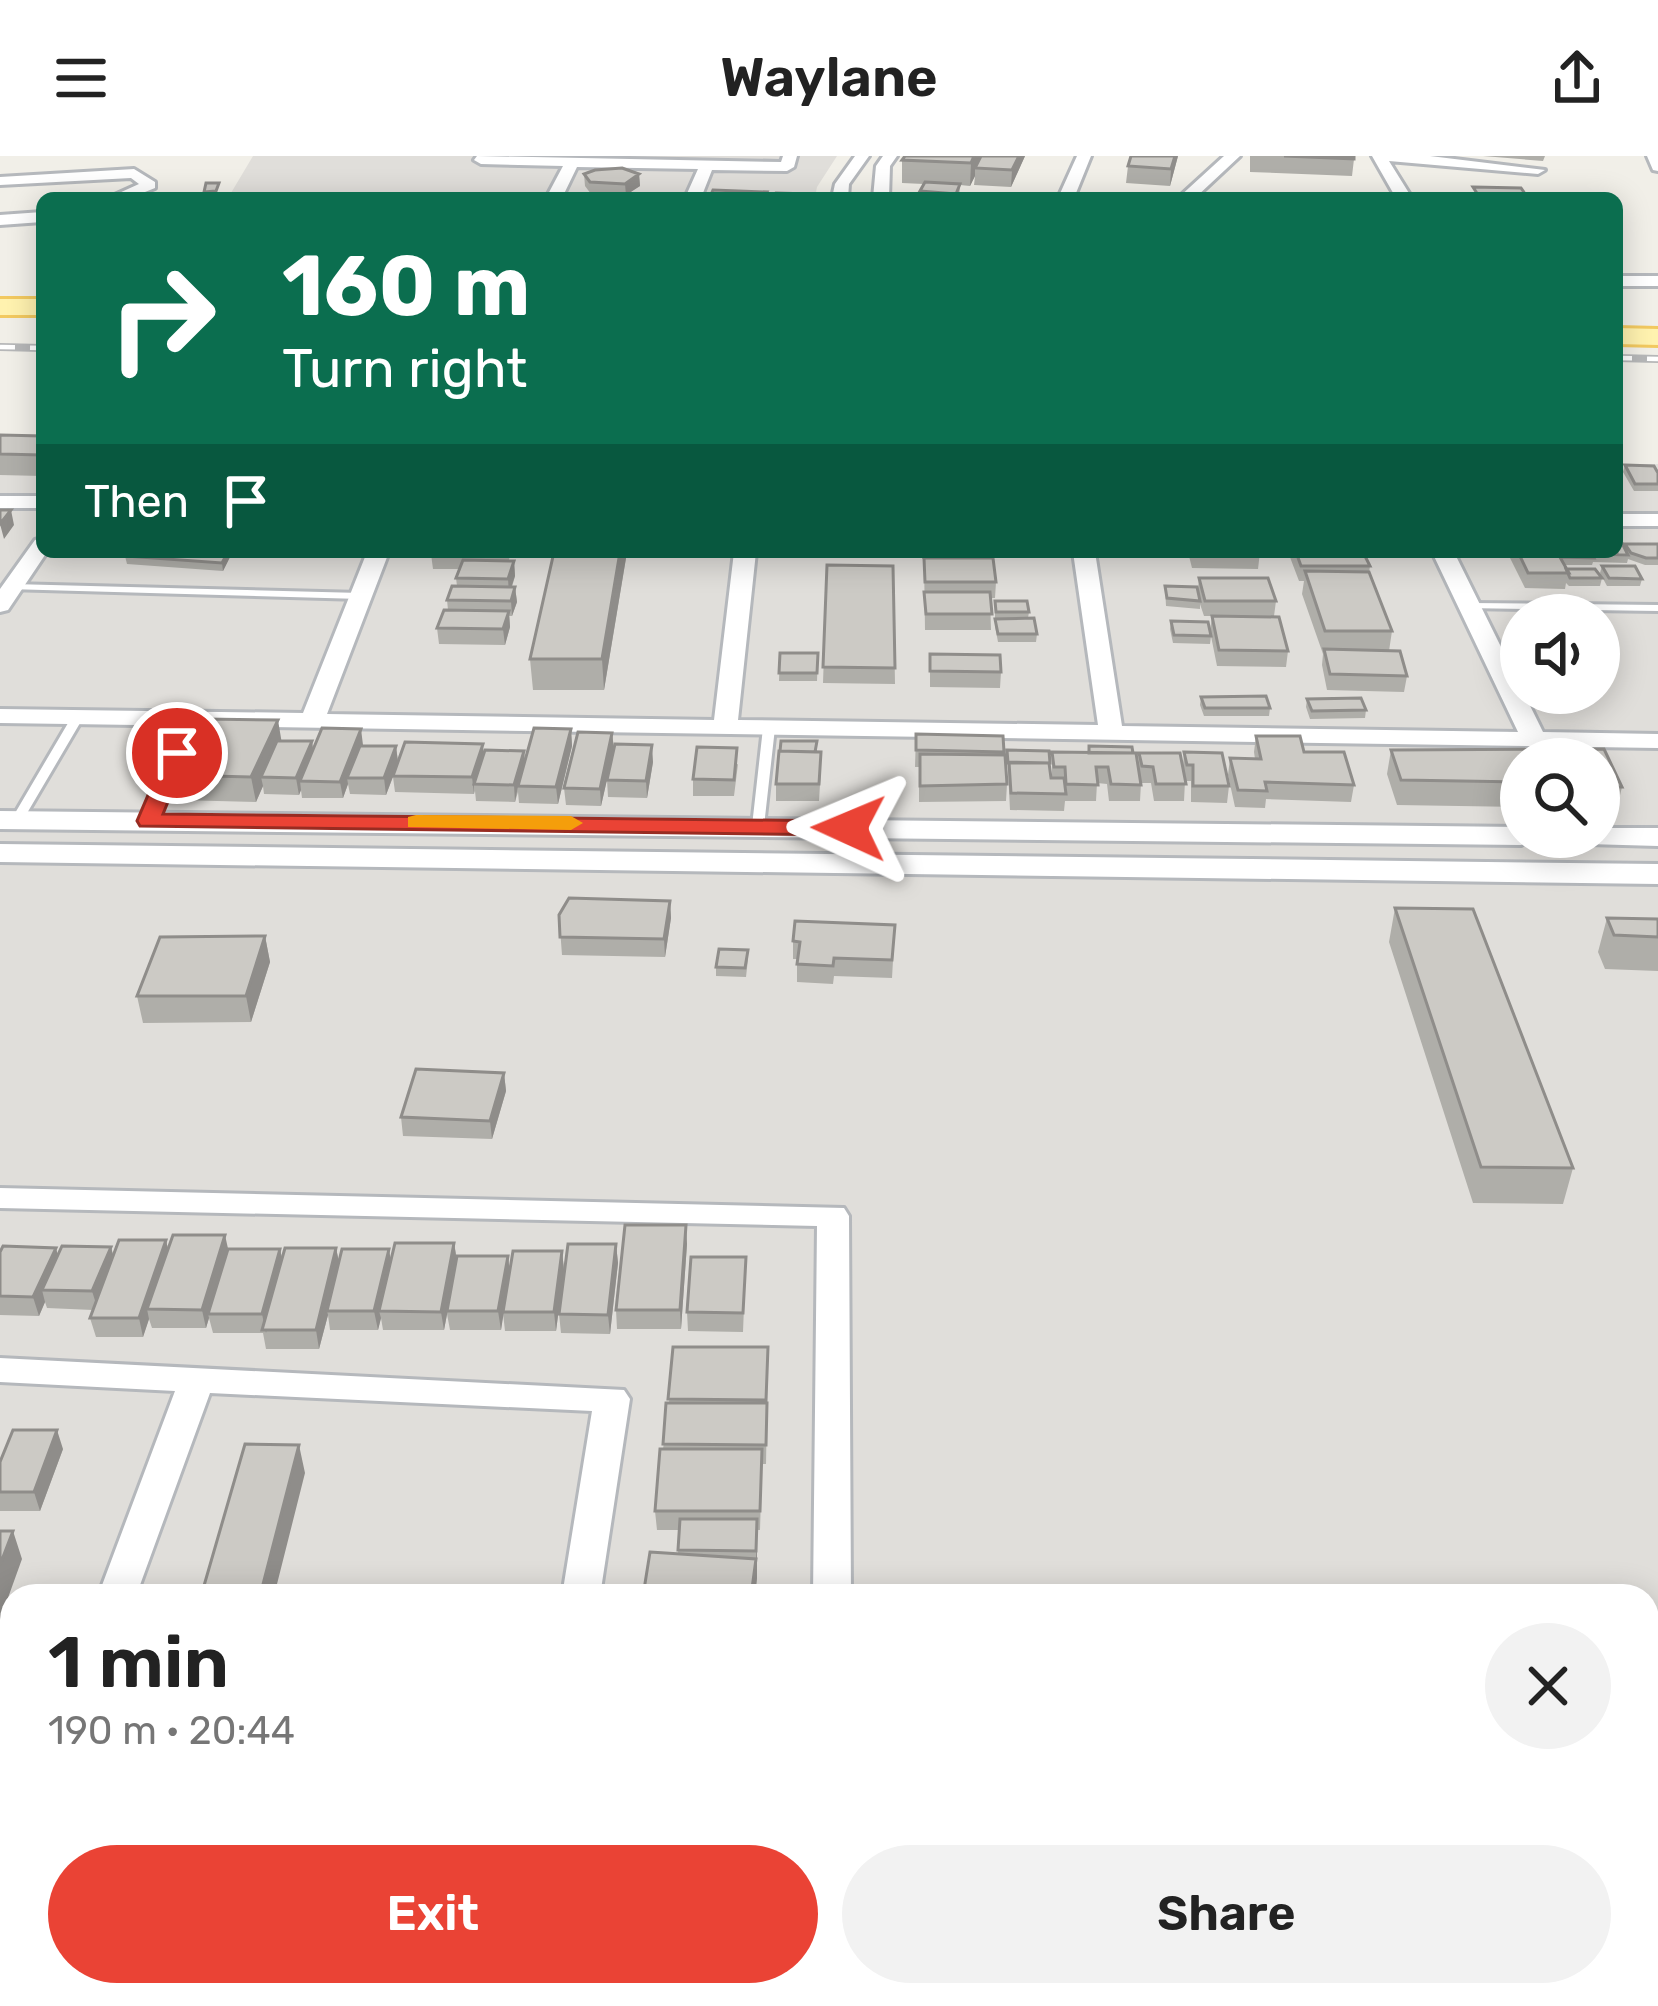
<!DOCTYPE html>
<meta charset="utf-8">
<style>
:root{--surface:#fff;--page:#f2f2f2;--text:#222;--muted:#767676;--accent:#ea4335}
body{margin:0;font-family:Rubik,sans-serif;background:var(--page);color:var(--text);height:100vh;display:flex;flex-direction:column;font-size:45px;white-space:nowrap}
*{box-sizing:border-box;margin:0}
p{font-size:39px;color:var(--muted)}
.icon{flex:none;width:66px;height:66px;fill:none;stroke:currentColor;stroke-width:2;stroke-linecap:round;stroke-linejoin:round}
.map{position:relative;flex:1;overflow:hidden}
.sheet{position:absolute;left:0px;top:1428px;width:1659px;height:423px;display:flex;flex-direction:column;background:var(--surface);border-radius:36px 36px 0 0;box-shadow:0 6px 30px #0003}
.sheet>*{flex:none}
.banner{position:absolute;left:36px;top:36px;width:1587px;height:366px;border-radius:18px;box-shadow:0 6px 30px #0003;background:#0b6e4f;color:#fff;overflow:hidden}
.controls{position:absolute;left:1500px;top:438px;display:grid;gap:24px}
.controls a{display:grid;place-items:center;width:120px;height:120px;border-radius:50%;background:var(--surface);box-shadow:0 6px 30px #0003;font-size:60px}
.pin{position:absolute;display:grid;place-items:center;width:102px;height:102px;color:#fff;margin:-51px;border:6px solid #fff;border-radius:50%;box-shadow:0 3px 12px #0007}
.me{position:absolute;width:132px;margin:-66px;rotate:271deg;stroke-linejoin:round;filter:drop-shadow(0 0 9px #0008)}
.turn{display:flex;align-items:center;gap:42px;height:252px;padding:0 48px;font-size:54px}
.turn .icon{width:156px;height:156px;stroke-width:2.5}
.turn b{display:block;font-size:84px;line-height:102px}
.then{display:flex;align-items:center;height:114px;padding:0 48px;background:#0003;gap:24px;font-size:45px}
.round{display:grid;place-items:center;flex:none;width:126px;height:126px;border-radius:63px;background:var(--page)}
.head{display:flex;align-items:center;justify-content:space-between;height:204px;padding:0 48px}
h1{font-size:72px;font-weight:600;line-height:90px}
.button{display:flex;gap:24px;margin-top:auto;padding:24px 48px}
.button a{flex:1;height:138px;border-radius:72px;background:var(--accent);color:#fff;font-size:48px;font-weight:600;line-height:138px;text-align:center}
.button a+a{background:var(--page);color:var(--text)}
header{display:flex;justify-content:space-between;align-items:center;height:156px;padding:0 48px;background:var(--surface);font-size:54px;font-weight:600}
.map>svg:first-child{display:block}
.industrial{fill:#e0deda;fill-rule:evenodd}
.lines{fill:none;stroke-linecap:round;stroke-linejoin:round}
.service-casing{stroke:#b5b8bc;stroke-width:6}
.minor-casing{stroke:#b5b8bc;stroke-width:6}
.tertiary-casing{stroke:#b5b8bc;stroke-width:6}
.primary-casing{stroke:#f2c960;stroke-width:6}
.service{fill:#fff;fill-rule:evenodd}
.minor{fill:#fff;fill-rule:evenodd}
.tertiary{fill:#fff;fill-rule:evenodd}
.primary{fill:#fff2af;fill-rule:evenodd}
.rail-casing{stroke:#b6b7b8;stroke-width:8}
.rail{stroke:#fff;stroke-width:4.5;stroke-dasharray:15;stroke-linecap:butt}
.wall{fill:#afaea9}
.shaded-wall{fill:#8f8d8a}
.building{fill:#cccac5;stroke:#8f8d8a;stroke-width:3}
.route{fill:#ea4335;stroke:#982c22;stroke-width:3}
.slow{fill:#f59e0b}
</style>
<header><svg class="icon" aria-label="menu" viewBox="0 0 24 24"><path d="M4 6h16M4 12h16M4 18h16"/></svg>Waylane<svg class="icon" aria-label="share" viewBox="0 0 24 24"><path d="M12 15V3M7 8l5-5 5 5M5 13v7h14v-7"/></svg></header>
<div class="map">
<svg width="1658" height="1850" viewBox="0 0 1658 1850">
<rect width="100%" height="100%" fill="#f1efe8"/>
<path class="industrial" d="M253,0H837L817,31L815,42H228Z
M0,290L42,291V396H1617V308H1658V1850H0ZM1521,459H1599V537H1521ZM1521,603H1599V681H1521ZM12,1440H1647V1839H12Z"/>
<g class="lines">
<defs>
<path id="service" d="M12,428L361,437L366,440L361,443L8,433L7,431Z
M1469,447L1658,449V455L1465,452L1463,450Z
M77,558L83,562L23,664L22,667H12L11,664L71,562Z
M192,559L198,563L155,665L149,669L144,668L143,665L186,563Z
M769,568L775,572L764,670L758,674L752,670L763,572Z"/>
<path id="minor" d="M477,0L781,6L783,0H797L794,11L787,15L712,14L701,42H685L698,13L577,11L562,42H546L563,10L481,8L474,4Z
M855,0H869L849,28L848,42H832L835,28Z
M883,0H897L890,10L889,42H873L876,10Z
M1077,0H1091L1074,42H1058Z
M1224,0H1240L1195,42H1178Z
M1372,0H1430L1545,14L1538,18L1389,5L1412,42H1396Z
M1647,0H1658V15L1653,14Z
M134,13L155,26V32L130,42H108L139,28L131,22L0,29V21Z
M42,56V66L0,69V59Z
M1617,120H1658V130H1617Z
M0,340H42V352H0Z
M1617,358H1658V370H1617Z
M42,382V396H47L8,454L0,456V433L35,384Z
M367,396H389L327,558L714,564L734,396H756L738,564L1098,569L1073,396H1095L1122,570L1518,576L1432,396H1454L1543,576L1658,578V592L0,567V553L303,557Z
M0,1032L844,1052L849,1060L851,1440H813L817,1070L0,1052Z
M0,1202L624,1234L630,1243L600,1440H562L592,1255L210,1237L136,1440H98L175,1235L0,1226Z
M12,1703V1770L0,1775V1707Z
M0,1820L12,1821V1839H115L120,1850H0Z
M496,1839H542L540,1850H494Z
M809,1839H855V1850H809Z"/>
<path id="tertiary" d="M0,655L1521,671V681H1536L1521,689L0,673Z
M1599,672H1658V690L1588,688L1583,681H1599Z
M0,688L1658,708V728L0,706Z"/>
<path id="primary" d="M0,143H42V159H0Z
M1617,172L1658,173V189L1617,188Z"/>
</defs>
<use href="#service" class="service-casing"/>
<use href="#minor" class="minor-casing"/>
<use href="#tertiary" class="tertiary-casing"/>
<use href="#primary" class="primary-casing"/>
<use href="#service" class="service"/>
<use href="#minor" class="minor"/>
<use href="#tertiary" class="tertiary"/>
<use href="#primary" class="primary"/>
<defs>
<path id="rail" d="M0,191L42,192
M1617,202L1658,203"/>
</defs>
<use href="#rail" class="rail-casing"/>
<use href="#rail" class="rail"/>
</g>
<path class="wall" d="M905,0H1025L1011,31L974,29L975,20L970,30L960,29L959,42H920V35L924,28L902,27V4Z
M1178,0L1170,30L1126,27L1128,10Z
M1250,0H1354V3L1352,20L1250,16Z
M1483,0H1545L1543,5Z
M584,18H639L640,30L626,39L591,38L585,30Z
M0,279L42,280V320L0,319Z
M1625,309L1658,317V335H1634L1623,316Z
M1625,388H1658V409H1645L1628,403L1627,407L1593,406L1592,409H1564L1566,413L1602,422L1600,430H1569L1566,427L1565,433L1525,432L1507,396H1617L1624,392Z
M510,396L509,405H514L515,420L512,431H515L517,446L512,460H509L510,471L505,489L439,488L437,472L448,454L447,444L457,430L456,422L460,413H433L431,398Z
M627,396L604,534H533L530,503Z
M922,396H990L996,426L995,442H990L991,474H925L924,403H922Z
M1188,396H1260L1258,413L1192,412Z
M1288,396H1363L1370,410L1369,416L1392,475L1389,495L1407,520L1404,536L1327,534L1322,509L1323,498L1302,438L1304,425H1299Z
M125,400L230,401L223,415L127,408Z
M827,409L893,410L895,528L823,527Z
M1602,410L1642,423L1640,430H1607L1600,417Z
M1199,422L1276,445L1274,460L1288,495L1286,511L1217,510L1211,480L1210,488L1173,487L1170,473L1171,465L1210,475L1212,460H1204L1200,448V453L1166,450L1165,430L1198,433Z
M995,445L1029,456L1028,462L1037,478L1036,486H998L995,470Z
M780,497H818L817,525H779Z
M930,498L1001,516L1000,532L930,531Z
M1201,541L1270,552L1269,560H1204L1200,549Z
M1307,543L1366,554L1365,562L1310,563L1306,551Z
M571,573L572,590L558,648L519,647L518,636L515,646L476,645L475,635L474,638L395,636L393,621L386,639L350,638L348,628L343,642H302L301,634L299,639L264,638L263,630L256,646L178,644L173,619L281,585H312L313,593L363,590H396L398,605L524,595L525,605Z
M612,577L614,593L601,650L566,649L564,632Z
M916,578L1003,580L1007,628L1006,645L919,646V611H915Z
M1256,580L1304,596L1354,629L1351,646L1266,643L1265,652L1235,651L1228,619L1230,602L1255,603L1254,596Z
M1089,590L1133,597L1138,609L1139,597L1183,611L1184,596L1229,630L1227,647L1191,646V625H1185L1184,645H1154L1151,627H1141L1140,645H1109L1107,628L1097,627L1096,645H1065L1064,655L1010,654L1007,594L1052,622V596L1088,597Z
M1604,593L1622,631L1616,656L1599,655V603H1521V651L1397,649L1387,618L1391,594Z
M817,596L821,612L819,645H776V628Z
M653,606L647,642L608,641L607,624Z
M738,608L734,640H693V623Z
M670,745L671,762L665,801L562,799L559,759Z
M1395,752L1573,1012L1563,1048L1473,1047L1389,786Z
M1607,762L1658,763V815L1605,813L1598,796Z
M895,769L892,822L834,820L833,828L797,826V803H793V785Z
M265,780L270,806L251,866L143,867L137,840Z
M748,803L746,821L716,820V811Z
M504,917L506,935L492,983L403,980L401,961Z
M166,1084L168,1093H280L282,1103L336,1092L339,1106L391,1105L454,1087L457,1103L508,1100L510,1117L562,1095L564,1114L556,1175H505L503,1157L501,1174H450L447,1158L444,1174H383L381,1162L378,1174H330L328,1159L319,1193H266L263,1177H213L209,1162L206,1172H152L149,1163L143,1181H96L90,1162L93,1154L47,1152L45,1146L39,1160L0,1159V1096L58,1099L111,1091L113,1100Z
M616,1088L618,1107L610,1178L561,1177L559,1158Z
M687,1088L681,1173H617L616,1154Z
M746,1101L743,1176L688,1175L687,1156Z
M673,1191H768L766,1308H762L760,1374H757V1422L755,1440H643L678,1398L679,1374H657L655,1355L669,1247Z
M63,1293L40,1355H0V1306Z"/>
<path class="shaded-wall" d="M974,0H985L975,12V20L970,30L971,7Z
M1019,0H1025L1011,31L1012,14Z
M1175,0H1178L1170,30L1171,13Z
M639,18L640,30L626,39L625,28Z
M11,354L14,369L4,383L0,368Z
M228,396L230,401L223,415L222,407Z
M620,396H627L604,534L602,503Z
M514,405L515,420L509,438L508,423Z
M515,431L517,446L512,460L511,445Z
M509,455L510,471L505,489L503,473Z
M278,564L282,588L261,621L263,630L256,646L251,621Z
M361,573L363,589L347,622L348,628L343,642L340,626Z
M571,573L572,590L558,648L556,631Z
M612,577L614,593L601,650L600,633Z
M312,585L314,602L300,625L301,634L299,639L296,622Z
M483,588L484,604L474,628V638L472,621Z
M652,589L653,606L647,642L646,625Z
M396,590L398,607L386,639L384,622Z
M524,595L525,611L518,630L515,646L514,629Z
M670,745L671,762L665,801L664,783Z
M265,780L270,806L251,866L246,840Z
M504,917L506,935L492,983L490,965Z
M686,1069L687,1088L681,1173L680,1154Z
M225,1079L229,1097L208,1158L209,1162L206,1172L202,1154Z
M166,1084L170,1103L147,1153L149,1163L143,1181L139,1162Z
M454,1087L457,1106L444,1174L441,1156Z
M616,1088L618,1107L610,1178L608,1159Z
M111,1091L116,1110L98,1154L92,1135Z
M56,1092L61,1111L42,1134L45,1146L39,1160L33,1141Z
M336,1092L340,1111L327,1155L328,1159L319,1193L316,1174Z
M280,1093L284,1112L266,1177L262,1158Z
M389,1093L392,1112L379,1155L381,1162L378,1174L374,1155Z
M562,1095L564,1114L556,1175L554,1156Z
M508,1100L510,1119L501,1174L498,1155Z
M57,1274L63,1293L40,1355L34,1336Z
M299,1289L305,1317L274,1440H260Z
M757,1363V1422L755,1440H751L756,1404Z
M13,1375L22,1403L0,1464V1409Z"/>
<path class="building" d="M905,0H974L971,7L902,4Z
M981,0H1019L1012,14L975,12Z
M1131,0H1175L1171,13L1128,10Z
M1284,0H1354V3Z
M622,12L639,18L625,28L590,26L584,18L595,14Z
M925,26L960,28L956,38L920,35Z
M206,27H219L216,35L204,36Z
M1473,31L1521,32L1528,42H1480Z
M713,34L767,36L764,42L710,41Z
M776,37L808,38L807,42H774Z
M217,38L216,42H202V39Z
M447,38L478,39L476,42H444Z
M1219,39L1349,40L1350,42H1220Z
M0,279L42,280V299L0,298Z
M1625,309L1654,310L1658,317V328H1635Z
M0,354H11L0,368Z
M1617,385H1621L1628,399L1592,398L1594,402L1560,401L1557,396H1617Z
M1625,388H1658V402H1646L1631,397Z
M128,396H228L222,407L125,400Z
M431,396H506L505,398H431Z
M554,396H620L602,503H530Z
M1193,396H1260V398L1194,397Z
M1296,396H1363L1370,410H1301Z
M1518,396H1557L1569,417H1528Z
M924,402H993L996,426H925Z
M463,404L514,405L508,423L456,422Z
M827,409L893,410L895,512L823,511Z
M1602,410H1635L1642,423L1609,422Z
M1566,413H1595L1602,422H1570Z
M1305,415L1369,416L1392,475H1325Z
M1199,422H1268L1276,445H1205Z
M452,430L515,431L511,445L447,444Z
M1165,430L1197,431L1200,445L1167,442Z
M924,436H990L992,458H926Z
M995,445H1027L1029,456H996Z
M444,454L509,455L503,473L437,472Z
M1212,460L1279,461L1288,495L1219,494Z
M1034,462L1037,478H998L995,463Z
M1171,465L1208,466L1211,480L1174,479Z
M1324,493L1400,495L1407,520L1330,518Z
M780,497H818L817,517H779Z
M930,498L1000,499L1001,516L930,515Z
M1266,540L1270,552H1205L1201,541Z
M1361,542L1366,554L1312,555L1307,543Z
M203,563L278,564L251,621L173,619Z
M322,572L361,573L340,626L300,625Z
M534,572L571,573L556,631L518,630Z
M578,576L612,577L600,633L564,632Z
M916,578L1003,580L1004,596L916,594Z
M1256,580H1300L1304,596H1344L1354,629L1265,626L1267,635L1238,634L1230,602L1261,603Z
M277,585H312L296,622L261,621Z
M781,585H817L815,596L780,595Z
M405,586L483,588L472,621L393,620Z
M615,588L652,589L646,625L607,624Z
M360,590H396L384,622H347Z
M1089,590L1132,591L1133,597H1089Z
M697,591L737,592L734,624L693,623Z
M1604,593L1622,631H1599V603H1521V626L1401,624L1391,594Z
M485,594L524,595L514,629L474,628Z
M1007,594L1049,595L1050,607H1008Z
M779,595L821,596L819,628H776Z
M1052,596L1136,597L1141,629L1111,628L1108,611H1096L1098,629L1066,628L1065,611H1054Z
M1184,596L1222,597L1229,630H1193V609H1187Z
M1139,597H1180L1186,628H1156L1153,611L1142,610Z
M920,598L1005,599L1007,628L920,630Z
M1009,606L1049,607L1051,622H1064L1066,638L1011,637Z
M569,742L670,745L664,783L560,781L559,759Z
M1395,752L1473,753L1573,1012L1481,1011Z
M1607,762L1658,763V781L1614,779Z
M795,765L895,769L892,804L834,802L833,810L797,808L800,786L793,785Z
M265,780L246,840H137L160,781Z
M719,793L748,794L745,812L716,811Z
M416,913L504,917L490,965L401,961Z
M625,1069H686L680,1154H616Z
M173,1079H225L202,1154L147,1153Z
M119,1084H166L139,1162H90Z
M395,1087H454L441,1156L379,1155Z
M568,1088H616L608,1159L559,1158Z
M3,1090L56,1092L33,1141L0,1140V1096Z
M62,1090L111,1091L92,1135L42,1134Z
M285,1092H336L316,1174H262Z
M228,1093H280L262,1158H208Z
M342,1093H389L374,1155H327Z
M513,1095H562L554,1156H503Z
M457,1100H508L498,1155H447Z
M691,1101H746L743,1157L687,1156Z
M673,1191H768L766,1244L668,1243Z
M666,1247H767L766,1289L663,1288Z
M13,1274H57L34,1336H0V1306Z
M245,1288L299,1289L260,1440H201Z
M660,1293H762L760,1355H655Z
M680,1363H757L756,1395L678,1394Z
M0,1375H13L0,1409Z
M650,1396L756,1403L751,1440H643Z
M634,1839H756L755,1850H633Z"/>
<path class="route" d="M177,590L188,597L163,658L849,665L861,672L849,679L140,670L137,665L166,597Z"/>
<path class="slow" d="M416,659L571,660L583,667L571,674L408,671V661Z"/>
</svg>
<div class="controls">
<a><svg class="icon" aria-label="sound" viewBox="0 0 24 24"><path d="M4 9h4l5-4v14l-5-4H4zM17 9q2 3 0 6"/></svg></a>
<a><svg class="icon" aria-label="search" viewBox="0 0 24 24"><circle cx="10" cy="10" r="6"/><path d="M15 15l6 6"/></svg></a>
</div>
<div class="pin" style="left:177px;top:597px;background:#d93025"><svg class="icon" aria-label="arrive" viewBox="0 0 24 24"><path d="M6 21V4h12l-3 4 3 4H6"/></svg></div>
<svg class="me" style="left:849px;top:672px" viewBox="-20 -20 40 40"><path d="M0-17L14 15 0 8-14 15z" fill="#ea4335" stroke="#fff" stroke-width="4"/></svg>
<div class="banner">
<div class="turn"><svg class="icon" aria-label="right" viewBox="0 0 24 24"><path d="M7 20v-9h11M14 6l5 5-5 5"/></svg><div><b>160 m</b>Turn right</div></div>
<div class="then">Then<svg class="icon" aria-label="arrive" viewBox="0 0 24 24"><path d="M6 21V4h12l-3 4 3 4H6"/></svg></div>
</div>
<section class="sheet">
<div class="head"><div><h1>1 min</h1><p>190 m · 20:44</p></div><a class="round"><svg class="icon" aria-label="close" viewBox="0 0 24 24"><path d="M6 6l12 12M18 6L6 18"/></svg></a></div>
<div class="button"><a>Exit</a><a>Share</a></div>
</section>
</div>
